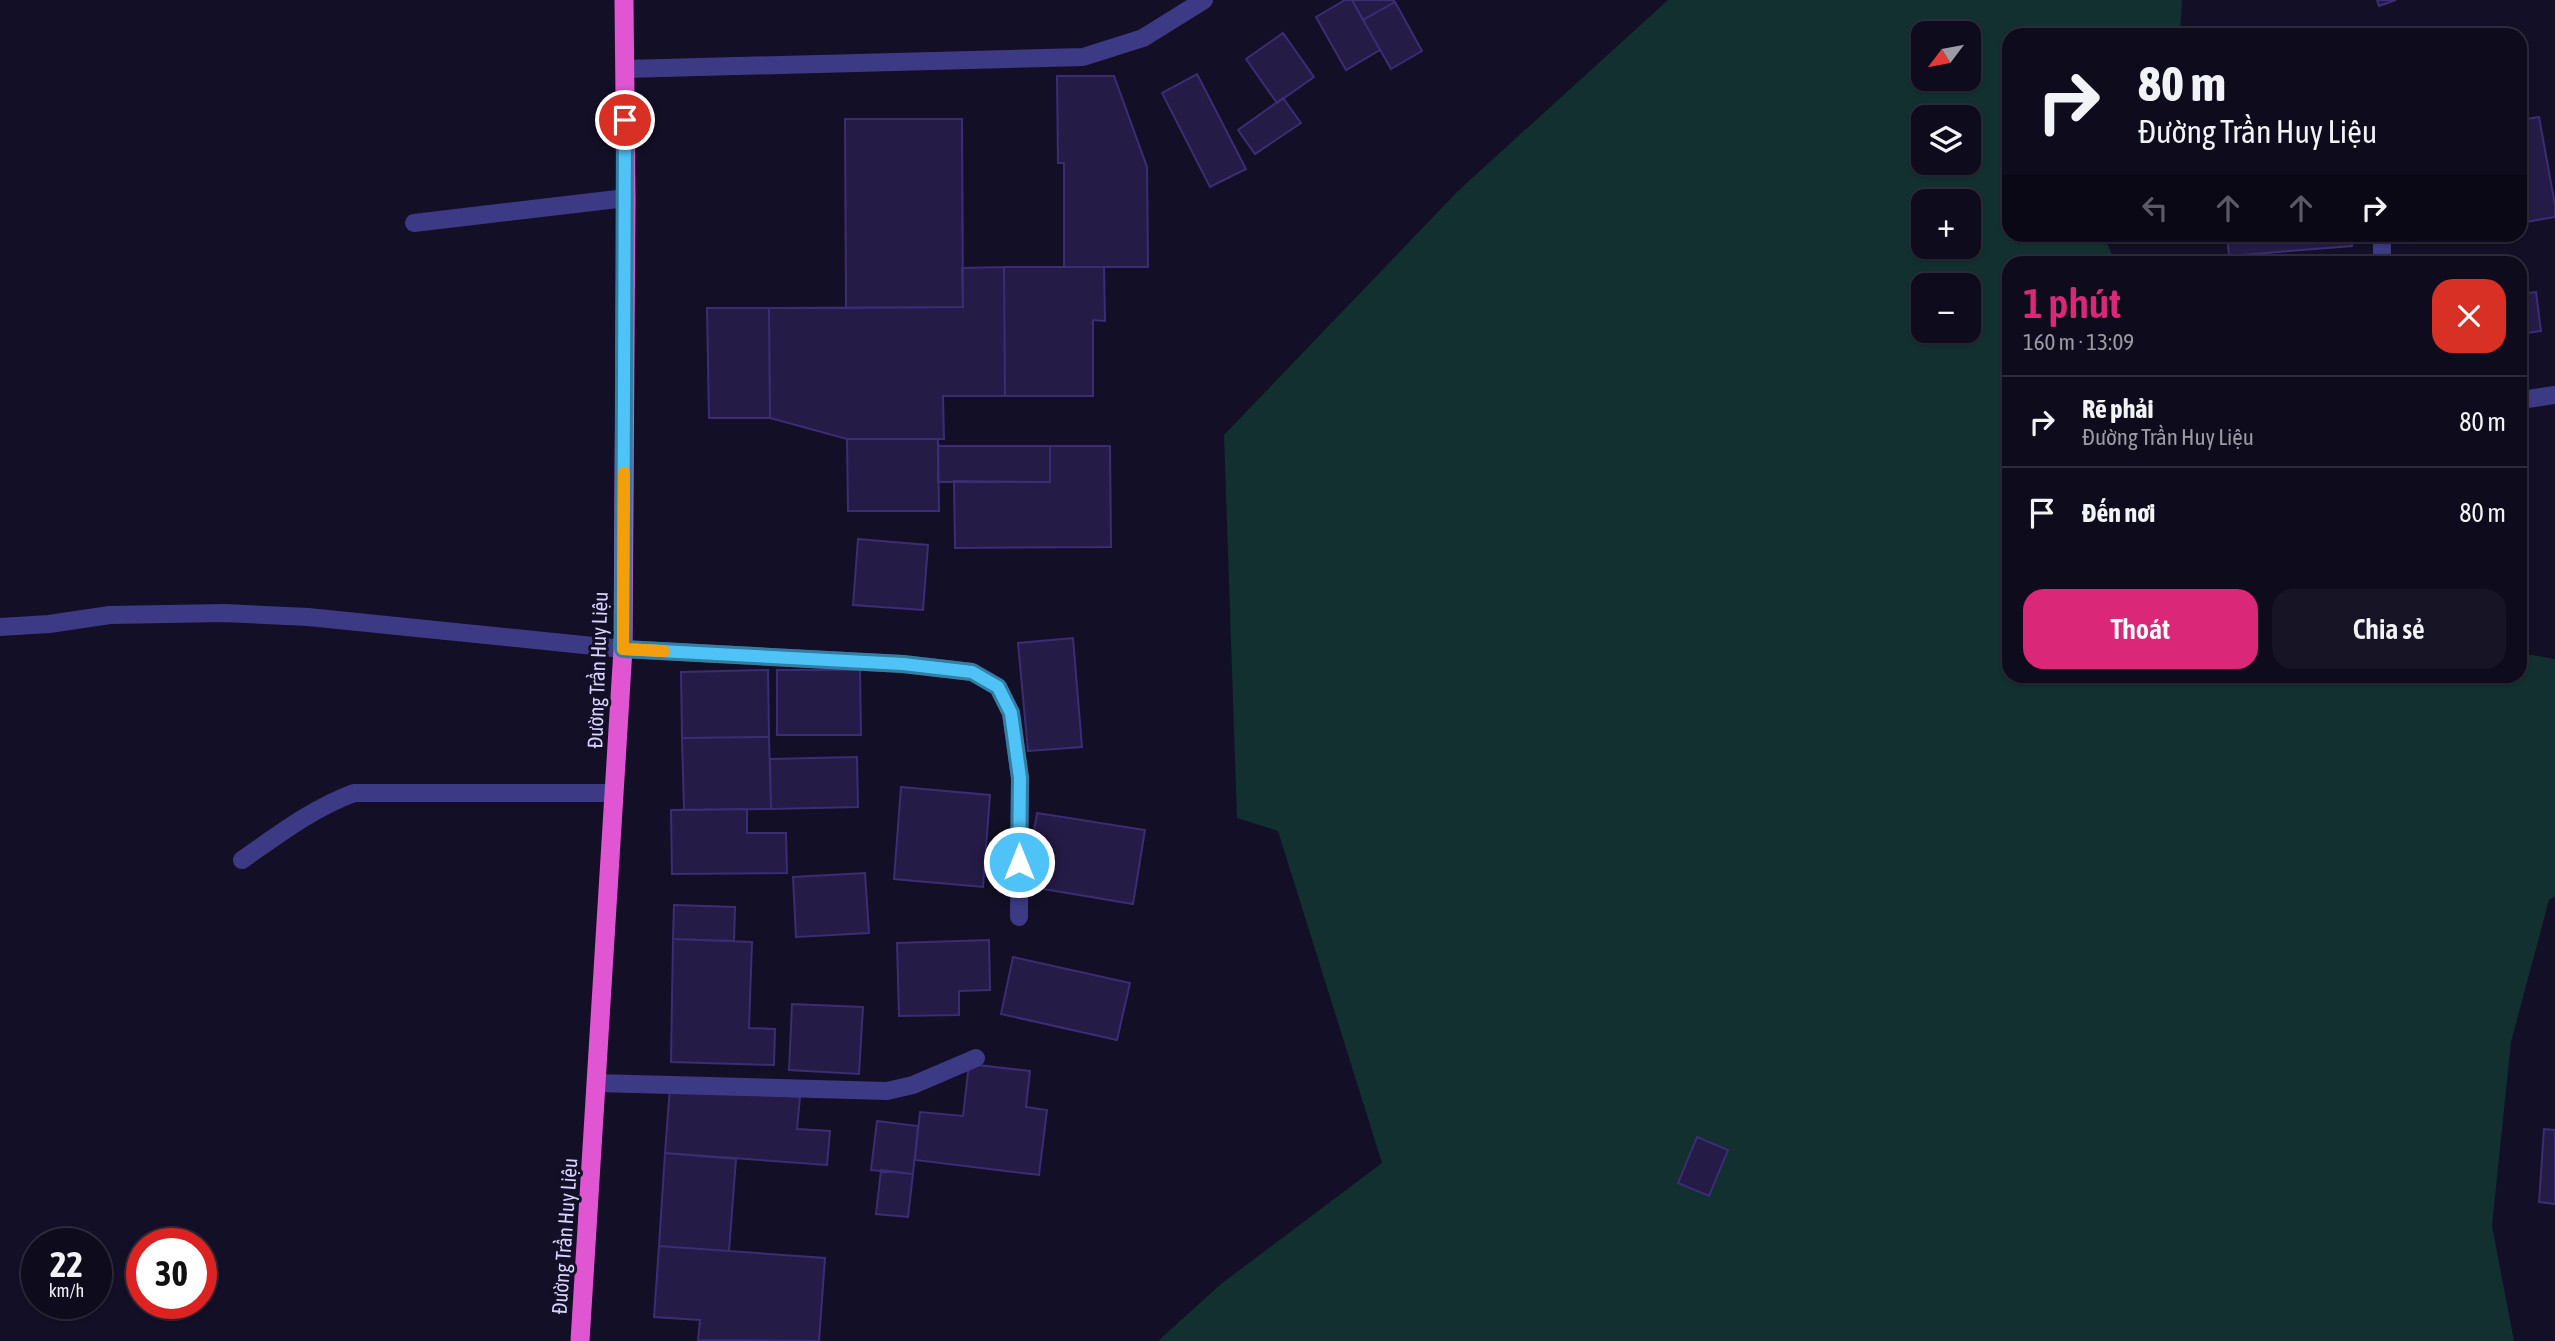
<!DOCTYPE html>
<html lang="vi">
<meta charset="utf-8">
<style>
:root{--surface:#0e0b1c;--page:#171425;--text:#f1f3f6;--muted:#9b9ba3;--line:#2e2b3b;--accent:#db2777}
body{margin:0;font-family:"Asap Condensed",sans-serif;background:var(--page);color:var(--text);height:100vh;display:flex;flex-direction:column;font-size:26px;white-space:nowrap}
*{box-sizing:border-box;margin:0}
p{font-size:23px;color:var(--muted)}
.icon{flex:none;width:38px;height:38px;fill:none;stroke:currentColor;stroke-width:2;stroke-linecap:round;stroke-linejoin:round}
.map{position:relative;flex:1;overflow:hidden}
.panel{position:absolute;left:2002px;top:256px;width:525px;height:427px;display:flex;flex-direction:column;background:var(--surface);border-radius:21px;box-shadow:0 2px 5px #0004,0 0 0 2px var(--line)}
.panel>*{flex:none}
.guide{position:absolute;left:2002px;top:28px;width:525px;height:214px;border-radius:21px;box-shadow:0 2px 5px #0004,0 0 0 2px var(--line);background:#0e0b1c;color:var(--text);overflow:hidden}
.needle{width:46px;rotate:238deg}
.fabs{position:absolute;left:1911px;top:21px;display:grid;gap:14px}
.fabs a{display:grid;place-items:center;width:70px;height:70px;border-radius:14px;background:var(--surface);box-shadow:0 2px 5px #0004,0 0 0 2px var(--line);font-size:35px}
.speed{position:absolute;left:21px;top:1228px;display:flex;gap:14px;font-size:35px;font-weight:700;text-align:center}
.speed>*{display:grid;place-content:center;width:91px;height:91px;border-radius:50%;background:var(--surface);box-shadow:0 2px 5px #0004,0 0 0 2px var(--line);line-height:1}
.speed small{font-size:18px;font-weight:400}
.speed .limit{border:10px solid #d22;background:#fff;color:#111}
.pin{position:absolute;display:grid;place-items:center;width:60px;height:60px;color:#fff;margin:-30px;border:4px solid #fff;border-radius:50%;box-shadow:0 2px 7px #0007}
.me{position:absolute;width:77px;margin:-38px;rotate:0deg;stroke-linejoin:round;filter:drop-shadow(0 0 5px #0008)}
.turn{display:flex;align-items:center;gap:24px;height:147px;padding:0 21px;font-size:32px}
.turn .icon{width:91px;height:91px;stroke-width:2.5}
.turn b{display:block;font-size:49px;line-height:60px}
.lanes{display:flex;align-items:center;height:66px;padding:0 21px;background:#0003;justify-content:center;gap:35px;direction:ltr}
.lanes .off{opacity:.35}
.round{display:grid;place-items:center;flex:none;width:74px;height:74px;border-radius:21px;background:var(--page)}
.head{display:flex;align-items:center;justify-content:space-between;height:119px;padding:0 21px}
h1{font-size:42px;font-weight:600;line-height:52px;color:var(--accent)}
.button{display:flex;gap:14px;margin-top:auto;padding:14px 21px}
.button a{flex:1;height:80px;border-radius:21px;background:var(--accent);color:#fff;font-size:28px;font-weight:600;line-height:80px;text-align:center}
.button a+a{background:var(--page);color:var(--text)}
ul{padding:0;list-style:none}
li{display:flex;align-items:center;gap:21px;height:91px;padding:0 21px;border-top:2px solid var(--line)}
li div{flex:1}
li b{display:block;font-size:26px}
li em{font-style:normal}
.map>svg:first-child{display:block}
.green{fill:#12302f;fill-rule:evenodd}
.building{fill:#241b47;stroke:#3b2d73;stroke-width:2}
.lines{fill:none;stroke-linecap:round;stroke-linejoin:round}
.service{stroke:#3d3a85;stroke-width:18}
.minor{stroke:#3d3a85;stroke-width:18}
.trunk{stroke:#e055d1;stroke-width:19}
.route-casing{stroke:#337fa1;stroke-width:18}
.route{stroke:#4fc3f7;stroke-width:12}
.slow{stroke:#f59e0b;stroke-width:12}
.labels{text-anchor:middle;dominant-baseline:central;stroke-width:6;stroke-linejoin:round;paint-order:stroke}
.street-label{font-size:21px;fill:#d9d4ff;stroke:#130f26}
</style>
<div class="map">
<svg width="2555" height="1341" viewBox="0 0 2555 1341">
<rect width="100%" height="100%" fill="#130f26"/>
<path class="green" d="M1668,0H2182L2180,35H2009V234L2115,235L2105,238L2115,262H2009V676H2520V653L2555,659V896L2549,900L2511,1042L2492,1226L2514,1341H1158L1221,1284L1382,1163L1278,831L1237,818L1224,435L1459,190ZM1923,33H1969V79H1923ZM1923,117H1969V163H1923ZM1923,201H1969V247H1923ZM1923,285H1969V331H1923Z"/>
<path class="building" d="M1345,0H1352L1380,50L1346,70L1316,17Z
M1352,0H1393L1395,2L1363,20Z
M2377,0H2396L2379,6Z
M1395,2L1422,51L1391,69L1363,20Z
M1283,33L1314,77L1277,103L1246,59Z
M1197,74L1246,169L1210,187L1162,93Z
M1057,76H1114L1147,167L1148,267H1064V163H1058Z
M1283,98L1301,123L1255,154L1238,130Z
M2539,117L2555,205V217L2520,223V120Z
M845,119H962L963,307L846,308Z
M2227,234H2351L2352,246L2229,256Z
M2408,234H2455L2409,243Z
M1004,267H1104L1105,321L1093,320V396H1005Z
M1004,267L1005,396H943L944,439H847L770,418L769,308L963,307L962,268Z
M2536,292L2541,331L2520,334V294Z
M707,308H769L770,418H709Z
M847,439H938L939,511H848Z
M938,446H1050V482H938Z
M1050,446H1110L1111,547L955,548L954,481L1050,482Z
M858,539L928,545L923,610L853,605Z
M1073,638L1082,747L1028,751L1018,643Z
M768,670L769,737L682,738L681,672Z
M777,670H860L861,735H777Z
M769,737L771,809L684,810L682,738Z
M857,757L858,807L771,809L770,759Z
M901,787L990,795L983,887L894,879Z
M747,809V833H786L787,873L672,874L671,810Z
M1037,813L1145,830L1133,904L1025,886Z
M865,873L869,933L796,937L793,877Z
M674,905L735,907L734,941L673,939Z
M673,939L752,942L749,1028L775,1029L774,1065L671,1062Z
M989,940L990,990L959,991V1015L899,1016L897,943Z
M1013,957L1130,983L1117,1040L1001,1014Z
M792,1004L863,1007L859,1074L789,1070Z
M969,1064L1030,1071L1026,1107L1047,1110L1039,1175L915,1160L920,1112L963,1116Z
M670,1087L800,1097L797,1129L830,1131L827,1165L665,1153Z
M877,1121L918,1126L913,1174L871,1170Z
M2544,1129L2555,1130V1204L2539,1202Z
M1697,1137L1728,1150L1709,1196L1678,1183Z
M665,1153L736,1159L729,1251L659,1246Z
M881,1170L913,1174L908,1217L876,1214Z
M659,1246L825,1258L819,1341L698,1340L700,1320L654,1317Z"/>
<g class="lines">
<path class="service" d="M2382,234V262
M2520,400L2555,395"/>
<path class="minor" d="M625,69L1083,57L1143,38L1204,0
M414,223L626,198
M0,627L49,624L110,615L224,613L308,617L623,649L903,664L972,672L998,687L1011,713L1020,778L1019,917
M242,860C278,835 313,808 354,793H614
M597,1083L887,1091L913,1085L976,1058"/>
<path class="trunk" d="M580,1341L623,649L626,198L624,0"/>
</g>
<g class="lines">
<defs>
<path id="route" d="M625,120L623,649L903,664L972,672L998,687L1011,713L1020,778L1019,862"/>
</defs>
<use href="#route" class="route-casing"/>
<use href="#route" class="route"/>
<path class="slow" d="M624,473L623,649L664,651"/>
</g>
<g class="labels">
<g class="street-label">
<text transform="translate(597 670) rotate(-88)">Đường Trần Huy Liệu</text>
<text transform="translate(564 1236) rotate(-86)">Đường Trần Huy Liệu</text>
</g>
</g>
</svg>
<div class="fabs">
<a><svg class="needle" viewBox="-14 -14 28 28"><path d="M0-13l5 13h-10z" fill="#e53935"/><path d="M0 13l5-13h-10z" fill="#9b9ba3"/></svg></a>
<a><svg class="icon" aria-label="layers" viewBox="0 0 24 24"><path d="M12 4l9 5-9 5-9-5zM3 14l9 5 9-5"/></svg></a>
<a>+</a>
<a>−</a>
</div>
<div class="speed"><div>22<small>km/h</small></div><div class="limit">30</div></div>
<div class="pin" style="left:625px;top:120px;background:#d93025"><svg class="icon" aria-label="arrive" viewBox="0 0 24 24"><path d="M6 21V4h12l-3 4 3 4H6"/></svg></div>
<svg class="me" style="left:1019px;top:862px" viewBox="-20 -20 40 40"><circle r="17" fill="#4fc3f7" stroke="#fff" stroke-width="3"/><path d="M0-11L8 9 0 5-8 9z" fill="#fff"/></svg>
<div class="guide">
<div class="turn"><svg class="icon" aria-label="right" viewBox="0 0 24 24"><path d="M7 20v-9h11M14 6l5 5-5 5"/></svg><div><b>80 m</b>Đường Trần Huy Liệu</div></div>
<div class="lanes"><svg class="icon off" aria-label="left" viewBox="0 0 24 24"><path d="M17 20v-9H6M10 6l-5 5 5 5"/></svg><svg class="icon off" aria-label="ahead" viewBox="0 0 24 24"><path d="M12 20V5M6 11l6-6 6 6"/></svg><svg class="icon off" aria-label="ahead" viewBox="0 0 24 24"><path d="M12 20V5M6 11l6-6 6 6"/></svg><svg class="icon" aria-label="right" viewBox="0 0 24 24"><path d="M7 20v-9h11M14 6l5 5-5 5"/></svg></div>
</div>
<section class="panel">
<div class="head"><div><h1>1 phút</h1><p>160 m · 13:09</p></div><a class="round" style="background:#d93025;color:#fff"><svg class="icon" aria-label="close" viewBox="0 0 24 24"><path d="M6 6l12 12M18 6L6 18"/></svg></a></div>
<ul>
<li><svg class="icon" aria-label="right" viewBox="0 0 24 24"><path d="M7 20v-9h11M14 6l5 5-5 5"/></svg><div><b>Rẽ phải</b><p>Đường Trần Huy Liệu</p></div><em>80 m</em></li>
<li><svg class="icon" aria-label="arrive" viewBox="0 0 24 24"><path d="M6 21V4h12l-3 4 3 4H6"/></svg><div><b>Đến nơi</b></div><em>80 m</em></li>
</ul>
<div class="button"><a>Thoát</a><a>Chia sẻ</a></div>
</section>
</div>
